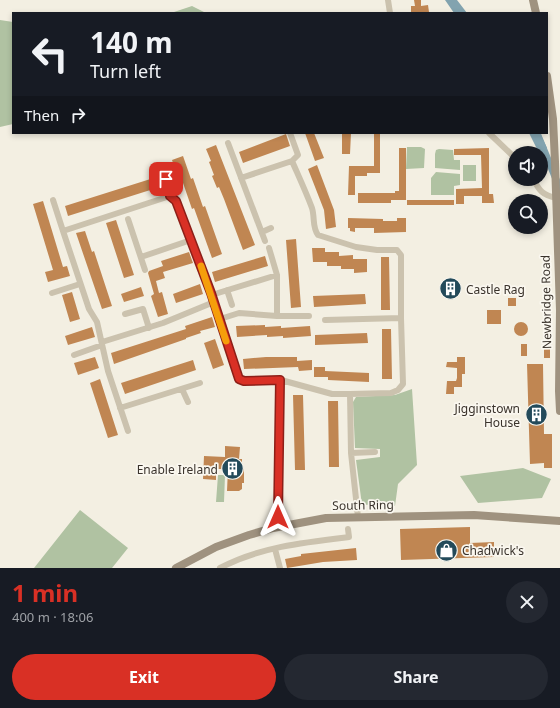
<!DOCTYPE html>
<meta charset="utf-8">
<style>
:root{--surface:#171b24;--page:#242831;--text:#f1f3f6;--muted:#9ea1a6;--accent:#d93025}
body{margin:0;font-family:"Noto Sans",sans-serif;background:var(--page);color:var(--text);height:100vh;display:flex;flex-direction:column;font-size:15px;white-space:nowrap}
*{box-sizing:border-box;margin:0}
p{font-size:13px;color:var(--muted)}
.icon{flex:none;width:22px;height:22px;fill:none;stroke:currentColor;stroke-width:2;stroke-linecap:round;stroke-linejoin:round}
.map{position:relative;height:568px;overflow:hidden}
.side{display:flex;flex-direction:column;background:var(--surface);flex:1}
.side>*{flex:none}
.banner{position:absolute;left:12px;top:12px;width:536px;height:122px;border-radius:0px;box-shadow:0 2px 6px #0003;background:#171b24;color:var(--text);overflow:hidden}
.buttons{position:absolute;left:508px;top:146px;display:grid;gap:8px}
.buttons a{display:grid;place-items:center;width:40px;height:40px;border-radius:50%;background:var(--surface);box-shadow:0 2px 6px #0003;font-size:20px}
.pin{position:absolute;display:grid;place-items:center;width:34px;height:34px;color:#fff;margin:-17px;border-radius:8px;box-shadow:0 2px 6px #0006}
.me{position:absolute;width:44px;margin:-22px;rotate:0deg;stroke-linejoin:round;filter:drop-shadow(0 0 3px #0008)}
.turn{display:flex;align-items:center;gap:14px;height:84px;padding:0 12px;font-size:18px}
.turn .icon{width:52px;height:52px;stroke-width:2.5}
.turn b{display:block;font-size:28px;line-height:34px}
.then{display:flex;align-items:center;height:38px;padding:0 12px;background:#0003;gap:8px;font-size:15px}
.round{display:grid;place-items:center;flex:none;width:42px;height:42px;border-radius:21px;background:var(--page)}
.head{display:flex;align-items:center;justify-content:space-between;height:68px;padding:0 12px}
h1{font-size:24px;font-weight:700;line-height:30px;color:var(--accent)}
.primary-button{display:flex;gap:8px;margin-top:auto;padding:8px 12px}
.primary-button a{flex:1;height:46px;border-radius:24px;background:var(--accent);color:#fff;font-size:16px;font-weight:700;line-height:46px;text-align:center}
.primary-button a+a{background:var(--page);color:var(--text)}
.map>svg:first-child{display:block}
.green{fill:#b0c2a2}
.water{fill:#82a3af}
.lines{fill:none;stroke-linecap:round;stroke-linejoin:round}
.canal{stroke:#82a3af;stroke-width:7}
.building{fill:#c08652}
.minor{stroke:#cbc2ae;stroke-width:6}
.secondary{stroke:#9f927f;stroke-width:8}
.route-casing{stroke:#8d1f18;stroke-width:10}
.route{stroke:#d93025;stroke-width:7}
.slow{stroke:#f59e0b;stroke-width:7}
.labels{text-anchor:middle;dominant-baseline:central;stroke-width:3.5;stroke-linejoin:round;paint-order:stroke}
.poi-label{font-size:12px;fill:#3a332c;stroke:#faf7ef;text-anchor:start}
.street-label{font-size:12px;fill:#3a332c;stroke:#faf7ef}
</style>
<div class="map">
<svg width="560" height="568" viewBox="0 0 560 568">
<rect width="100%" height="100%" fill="#f3efe2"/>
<path class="green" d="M192,6L206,13H171Z
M0,20L13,22V124L0,127Z
M407,147H421L425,149L424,168L406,169Z
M439,149L453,150L454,160H460V170L435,168V154L436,150Z
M463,165H476V181H463Z
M436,172L460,174V185L454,186V195H431V178Z
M412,389L417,465L398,484L395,506L382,504L362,505L356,460L380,457V449L355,448L353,402L356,397L395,395Z
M523,468L551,479L542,498L478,503L460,476Z
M218,475H225L224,502H216Z
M80,510L128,548L112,568H34Z"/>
<path class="water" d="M445,0H457L467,13H454Z
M529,133H540L547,148V167L541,156V153H539Z"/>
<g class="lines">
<path class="canal" d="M537,133L560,189"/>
</g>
<path class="building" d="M414,0H421V6L428,5L429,12L411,13V6H415Z
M305,133H314L324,158L315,161Z
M342,133H351L350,154H342Z
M374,133H380V173H367V176H355V195H348L349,166H374Z
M286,134L290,146L243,163L239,152Z
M216,145L255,245L243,250L224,199L219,187L217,188L212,176L214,175L209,162L211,161L206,149Z
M399,148H406V200H391V203H358V193H395V191H399Z
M489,148V194H493L494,203H482V196H464V204H456V189L482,188L481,155H454V149Z
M183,156L191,179L193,178L203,207L205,206L222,254L212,258L194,208L192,209L182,180L179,181L172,160Z
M317,165L334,210L336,227L326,229L324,210L308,169Z
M160,176L163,186L68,216L65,206Z
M407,200H454V205H407Z
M43,201L63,267L67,266L70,276L48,282L45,272L53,270L33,204Z
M348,218L383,219V221H397V218H406V232L374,233V228H355V232L350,231V228H348Z
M116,220L134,275L124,278L106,223Z
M85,231L92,252L94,251L112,306L102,309L76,233Z
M296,239L301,307L291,308L286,240Z
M312,248H325V252H339V256L353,255V259H367V272L354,273V269H341V266H327V262H313Z
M189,252L193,263L163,272L165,278L156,281L159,293L162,292L168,314L158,317L151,296L154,294L148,273L149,271L163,266L161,261Z
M265,256L268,266L215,282L212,272Z
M381,257H389L390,310H381Z
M200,284L203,294L176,303L173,294Z
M141,287L144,296L124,302L121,294Z
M72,292L80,319L70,322L62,295Z
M365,294L366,304L314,307L313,296Z
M508,298H516V306H508Z
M487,310H501V324H487Z
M212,317L215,327L200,331L201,333L186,338V339L114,364L111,353L186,329L185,326Z
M514 329a7 7 0 1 1 14 0a7 7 0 1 1-14 0Z
M265,325V327L281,326V328L310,326L311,336L283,338V336L267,337V335L237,337L236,326Z
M92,327L95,337L68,345L65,336Z
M382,329H391L392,379H382Z
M367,333L368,343L315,345V335Z
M215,339L224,365L213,369L204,343Z
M521,344H527V356H521Z
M544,345H550V358H544Z
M95,357L99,368L78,375L74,363Z
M266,357H297V361L312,360V370L299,371L298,367L244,369L243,359Z
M457,357H465V374H462V387H454V394H446L447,381H456L457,378V368L446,367L447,362H457Z
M193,360L196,370L125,394L121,383Z
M527,364H543L544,434H552V468H544V463L530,464Z
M314,367H325V371L369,373V382L328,380V377H314Z
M100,379L118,435L108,438L90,383Z
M293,395H303L305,470H295Z
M328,401H338L339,467H329Z
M225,446L240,447L239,459H242V468L244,469V483H242V489L239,491H227L228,469H216V480L203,479L204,456L225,457Z
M470,527V543L494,542V557L401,560L400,529Z
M356,548L357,560L323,562L287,568L285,559L301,556V554Z"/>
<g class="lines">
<path class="minor" d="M388,0L390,13
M290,133L298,155L292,161C299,177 306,192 312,208C315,218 312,227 318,235L356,247L377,250H397L401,255V318
M489,133L515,158
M228,143L265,241
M161,165L171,192L170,196L176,201L211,293L239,379L244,381L281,380L332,394H350
M241,178L292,161
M533,179C540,191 542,195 556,198
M53,200L63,231
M128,219L145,270
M262,232L271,228
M269,248L277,275V316
M141,257L191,240
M227,290L232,305
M52,293L80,284
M218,293L277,275
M125,314L143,309L149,328
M220,319L239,313L277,316H309
M325,320L401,318L403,384L398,390L391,393L350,394L351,453L358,517
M102,342L163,323L214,302
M74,355L102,345
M182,389L188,402
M120,408L200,383
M128,431L108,371L97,322L89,309L63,231L170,196
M351,453L375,452
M280,527L278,507L281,380
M275,549L280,568
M220,568C259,547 306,542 349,537L348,529"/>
<path class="secondary" d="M533,0L536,13
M547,76L553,119L555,162L560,310L559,391L560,411
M176,568L216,547L249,535L273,528L326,518L474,515L560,521"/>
</g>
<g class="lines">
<defs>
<path id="route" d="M166,179L171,192L170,196L176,201L211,293L239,379L244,381L280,380L278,517"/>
</defs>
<use href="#route" class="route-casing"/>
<use href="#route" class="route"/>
<path class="slow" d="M201,266L226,341"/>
</g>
<defs>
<symbol id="building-disc" viewBox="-11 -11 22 22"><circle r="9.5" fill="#234a5a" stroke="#faf7ef"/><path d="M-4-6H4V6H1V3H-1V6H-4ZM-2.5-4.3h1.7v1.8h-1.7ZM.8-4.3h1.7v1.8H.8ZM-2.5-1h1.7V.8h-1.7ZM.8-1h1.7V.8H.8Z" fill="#fff"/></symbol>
<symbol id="shop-disc" viewBox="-11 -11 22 22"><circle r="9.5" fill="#234a5a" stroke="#faf7ef"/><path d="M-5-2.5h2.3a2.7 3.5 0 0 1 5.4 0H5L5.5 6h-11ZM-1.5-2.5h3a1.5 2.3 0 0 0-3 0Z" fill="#fff"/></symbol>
</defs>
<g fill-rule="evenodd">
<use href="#building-disc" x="438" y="276" width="25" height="25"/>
<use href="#building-disc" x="524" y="402" width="25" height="25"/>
<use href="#building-disc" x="220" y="456" width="25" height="25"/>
<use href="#shop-disc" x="434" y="538" width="25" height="25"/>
</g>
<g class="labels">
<g class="poi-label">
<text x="466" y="289">Castle Rag</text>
<text x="520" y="408" text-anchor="end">Jigginstown<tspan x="520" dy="14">House</tspan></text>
<text x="218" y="469" text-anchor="end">Enable Ireland</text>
<text x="462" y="550">Chadwick's</text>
</g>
<g class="street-label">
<text transform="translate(546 302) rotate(-91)">Newbridge Road</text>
<text transform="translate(363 505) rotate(-1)">South Ring</text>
</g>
</g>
</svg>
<div class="buttons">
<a><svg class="icon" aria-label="sound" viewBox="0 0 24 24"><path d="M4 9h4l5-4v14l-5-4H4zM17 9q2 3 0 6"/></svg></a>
<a><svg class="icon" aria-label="search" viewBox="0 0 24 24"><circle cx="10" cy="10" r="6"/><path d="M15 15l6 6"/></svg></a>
</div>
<div class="pin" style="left:166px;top:179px;background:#d93025"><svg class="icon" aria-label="arrive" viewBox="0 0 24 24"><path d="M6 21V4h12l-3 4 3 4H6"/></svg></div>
<svg class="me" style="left:278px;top:517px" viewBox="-20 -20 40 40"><path d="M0-17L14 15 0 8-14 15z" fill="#d93025" stroke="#fff" stroke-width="4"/></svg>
<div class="banner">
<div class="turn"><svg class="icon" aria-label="left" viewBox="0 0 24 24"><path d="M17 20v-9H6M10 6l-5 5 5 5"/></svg><div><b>140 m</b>Turn left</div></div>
<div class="then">Then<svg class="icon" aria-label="right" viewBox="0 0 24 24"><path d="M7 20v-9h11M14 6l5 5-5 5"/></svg></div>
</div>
</div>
<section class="side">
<div class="head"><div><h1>1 min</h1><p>400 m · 18:06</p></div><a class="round"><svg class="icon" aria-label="close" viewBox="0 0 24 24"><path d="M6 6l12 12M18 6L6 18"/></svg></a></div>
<div class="primary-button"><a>Exit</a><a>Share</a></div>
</section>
